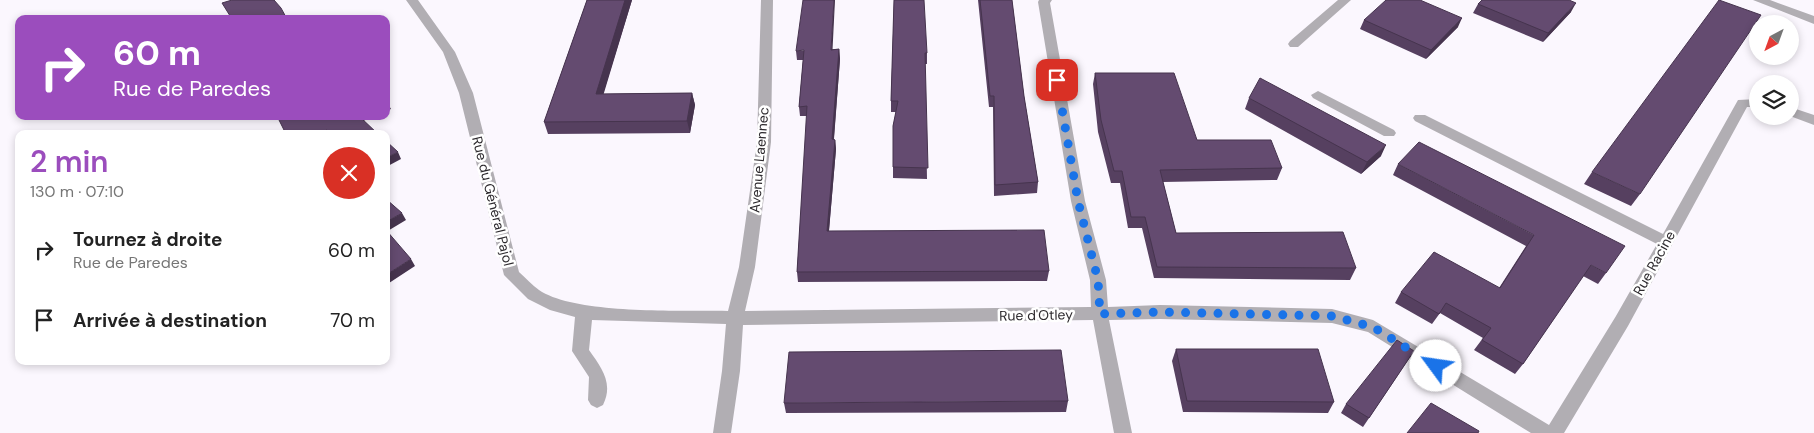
<!DOCTYPE html>
<html lang="fr">
<meta charset="utf-8">
<style>
:root{--surface:#fff;--page:#f2f2f2;--text:#222;--muted:#767676;--accent:#9b4dbd}
body{margin:0;font-family:"DM Sans",sans-serif;background:var(--page);color:var(--text);height:100vh;display:flex;flex-direction:column;font-size:19px;white-space:nowrap}
*{box-sizing:border-box;margin:0}
p{font-size:16px;color:var(--muted)}
.icon{flex:none;width:28px;height:28px;fill:none;stroke:currentColor;stroke-width:2;stroke-linecap:round;stroke-linejoin:round}
.map{position:relative;flex:1;overflow:hidden}
.drawer{position:absolute;left:15px;top:130px;width:375px;height:235px;display:flex;flex-direction:column;background:var(--surface);border-radius:10px;box-shadow:0 2px 8px #0003}
.drawer>*{flex:none}
.banner{position:absolute;left:15px;top:15px;width:375px;height:105px;border-radius:10px;box-shadow:0 2px 8px #0003;background:#9b4dbd;color:#fff;overflow:hidden}
.needle{width:32px;rotate:221deg}
.fabs{position:absolute;left:1749px;top:15px;display:grid;gap:10px}
.fabs a{display:grid;place-items:center;width:50px;height:50px;border-radius:50%;background:var(--surface);box-shadow:0 2px 8px #0003;font-size:25px}
.pin{position:absolute;display:grid;place-items:center;width:42px;height:42px;color:#fff;margin:-21px;border-radius:10px;box-shadow:0 2px 8px #0006}
.me{position:absolute;width:55px;margin:-28px;rotate:301deg;stroke-linejoin:round;filter:drop-shadow(0 0 4px #0008)}
.turn{display:flex;align-items:center;gap:18px;height:105px;padding:0 15px;font-size:22px}
.turn .icon{width:65px;height:65px;stroke-width:2.5}
.turn b{display:block;font-size:35px;line-height:42px}
.round{display:grid;place-items:center;flex:none;width:52px;height:52px;border-radius:26px;background:var(--page)}
.summary{display:flex;align-items:center;justify-content:space-between;height:85px;padding:0 15px}
h1{font-size:30px;font-weight:600;line-height:38px;color:var(--accent)}
ul{padding:0;list-style:none}
li{display:flex;align-items:center;gap:15px;height:70px;padding:0 15px}
li div{flex:1}
li b{display:block;font-size:19px}
li em{font-style:normal}
.map>svg:first-child{display:block}
.lines{fill:none;stroke-linecap:round;stroke-linejoin:round}
.minor{fill:#b1aeb3;fill-rule:evenodd}
.wall{fill:#564060}
.shaded-wall{fill:#46344e}
.building{fill:#644b70;stroke:#46344e}
.route{stroke:#1a73e8;stroke-width:9;stroke-dasharray:0 16.2}
.labels{text-anchor:middle;dominant-baseline:central;stroke-width:5;stroke-linejoin:round;paint-order:stroke}
.street-label{font-size:14px;fill:#2d2a2e;stroke:#fff}
</style>
<div class="map">
<svg width="1814" height="433" viewBox="0 0 1814 433">
<rect width="100%" height="100%" fill="#fbf7fe"/>
<g class="lines">
<path class="minor" d="M406,0H418L455,52L473,93L519,272C526,278 532,285 539,290C576,315 682,310 728,311L739,267L757,142L761,0H773L771,142L755,267L745,311L1091,307L1090,280L1071,201L1038,2L1039,0H1052L1050,3L1085,201L1106,280L1108,307L1160,305L1332,309L1373,320L1549,425L1616,316L1657,244L1415,121L1413,118L1415,115H1425L1663,234L1738,100L1758,99V107H1747L1628,326L1564,433H1531L1368,332L1332,323L1160,319L1109,320L1132,433H1114L1093,320L743,325L740,371L731,433H713L722,371L726,324L592,320L589,350C601,367 614,383 603,405L597,408L591,405L588,400L589,377L572,351L575,317L550,310L528,299L504,275L459,93L443,52Z
M1338,0H1351L1298,47H1290L1288,44L1290,41Z
M1753,0H1770L1814,16V24Z
M1318,91L1394,130L1396,133L1394,136H1384L1313,98L1311,95Z
M1790,107L1814,115V125L1790,116Z"/>
</g>
<path class="wall" d="M587,0H632L603,94L692,93L695,105L690,133L548,134L544,122Z
M894,0L927,53V64H925L927,179L893,178V126L896,112H891V101Z
M978,0H1012L1024,96L1038,182L1037,193L994,196L993,107H989Z
M1478,4L1571,12L1543,42L1473,13Z
M1364,20L1458,27L1426,59L1360,29Z
M839,49L840,59L834,139L835,140L836,149L829,231L1049,271L1047,281L798,282L797,272L807,116H800L799,107L803,60H797L796,51Z
M1095,73L1197,140L1282,168L1277,180L1163,182L1176,233L1356,268L1350,280L1154,278L1142,228H1128L1120,183H1111L1098,132L1093,84Z
M1249,98L1381,156L1361,174L1245,109Z
M1398,164L1606,273L1598,284L1583,276L1523,364L1515,374L1474,350L1483,338L1440,313L1432,324L1395,303L1401,292L1499,288L1526,246L1393,175Z
M1592,172L1640,194L1631,206L1584,184Z
M1176,349L1334,402L1328,413L1183,412L1172,361Z
M1414,351L1363,427L1341,413L1346,404Z
M1068,401L1066,412L786,413L784,403Z"/>
<path class="shaded-wall" d="M625,0H632L600,106L596,94Z
M834,0H835L832,60L831,50Z
M1576,3L1571,12L1543,42L1548,33Z
M1462,18L1458,27L1426,59L1431,50Z
M839,49L840,59L833,149L832,139Z
M692,93L695,105L690,133L687,121Z
M386,102H387L391,109L386,111Z
M358,116H374L361,122Z
M327,130L329,134H317Z
M835,140L836,149L828,241L827,231Z
M1386,145L1381,156L1361,174L1367,162Z
M398,152L401,159L386,167V158Z
M402,213L406,220L386,232V222Z
M411,259L415,266L386,285V275Z"/>
<path class="building" d="M232,0H274L281,8L287,19H232L222,3Z
M587,0H625L596,94L692,93L687,121L544,122Z
M803,0H834L831,50L839,49L832,139L835,140L827,231L1044,230L1049,271L797,272L807,106L799,107L804,50L796,51Z
M894,0H924L927,53H925L928,168L893,167V126L898,101H891Z
M980,0H1012L1024,96L1038,182L995,185L994,96H990Z
M1386,0H1420L1462,18L1431,50L1364,20Z
M1482,0H1569L1576,3L1548,33L1478,4Z
M1719,0L1761,15L1640,194L1592,172Z
M1095,73H1174L1197,140H1271L1282,168L1160,170L1176,233L1343,232L1356,268L1157,267L1145,217H1131L1122,171H1114L1101,120Z
M1260,78L1386,145L1367,162L1249,98Z
M277,116H359L378,134H331L327,130L317,134H286Z
M386,141L398,152L386,158Z
M1419,142L1625,246L1606,273L1591,265L1523,364L1482,340L1491,328L1446,303L1439,314L1401,292L1434,252L1500,288L1534,235L1398,164Z
M386,199L402,213L386,222Z
M386,230L411,259L386,275Z
M1397,340L1414,351L1369,418L1346,404Z
M1176,349H1318L1334,402L1187,401Z
M1061,350L1068,401L784,403L789,352Z
M1431,403L1479,431L1478,433H1407Z"/>
<g class="lines">
<path class="route" d="M1057,80L1078,201L1098,280L1100,314L1160,312L1332,316L1373,327L1436,366"/>
</g>
<g class="labels">
<g class="street-label">
<text transform="translate(759 160) rotate(-85)">Avenue Laennec</text>
<text transform="translate(493 201) rotate(76)">Rue du Général Pajol</text>
<text transform="translate(1654 263) rotate(-61)">Rue Racine</text>
<text transform="translate(1036 315) rotate(-1)">Rue d'Otley</text>
</g>
</g>
</svg>
<div class="fabs">
<a><svg class="needle" viewBox="-14 -14 28 28"><path d="M0-13l5 13h-10z" fill="#e53935"/><path d="M0 13l5-13h-10z" fill="#767676"/></svg></a>
<a><svg class="icon" aria-label="layers" viewBox="0 0 24 24"><path d="M12 4l9 5-9 5-9-5zM3 14l9 5 9-5"/></svg></a>
</div>
<div class="pin" style="left:1057px;top:80px;background:#d93025"><svg class="icon" aria-label="arrive" viewBox="0 0 24 24"><path d="M6 21V4h12l-3 4 3 4H6"/></svg></div>
<svg class="me" style="left:1436px;top:366px" viewBox="-20 -20 40 40"><circle r="19" fill="#fff"/><path d="M0-13L10 11 0 6-10 11z" fill="#1a73e8"/></svg>
<div class="banner">
<div class="turn"><svg class="icon" aria-label="right" viewBox="0 0 24 24"><path d="M7 20v-9h11M14 6l5 5-5 5"/></svg><div><b>60 m</b>Rue de Paredes</div></div>
</div>
<section class="drawer">
<div class="summary"><div><h1>2 min</h1><p>130 m · 07:10</p></div><a class="round" style="background:#d93025;color:#fff"><svg class="icon" aria-label="close" viewBox="0 0 24 24"><path d="M6 6l12 12M18 6L6 18"/></svg></a></div>
<ul>
<li><svg class="icon" aria-label="right" viewBox="0 0 24 24"><path d="M7 20v-9h11M14 6l5 5-5 5"/></svg><div><b>Tournez à droite</b><p>Rue de Paredes</p></div><em>60 m</em></li>
<li><svg class="icon" aria-label="arrive" viewBox="0 0 24 24"><path d="M6 21V4h12l-3 4 3 4H6"/></svg><div><b>Arrivée à destination</b></div><em>70 m</em></li>
</ul>
</section>
</div>
